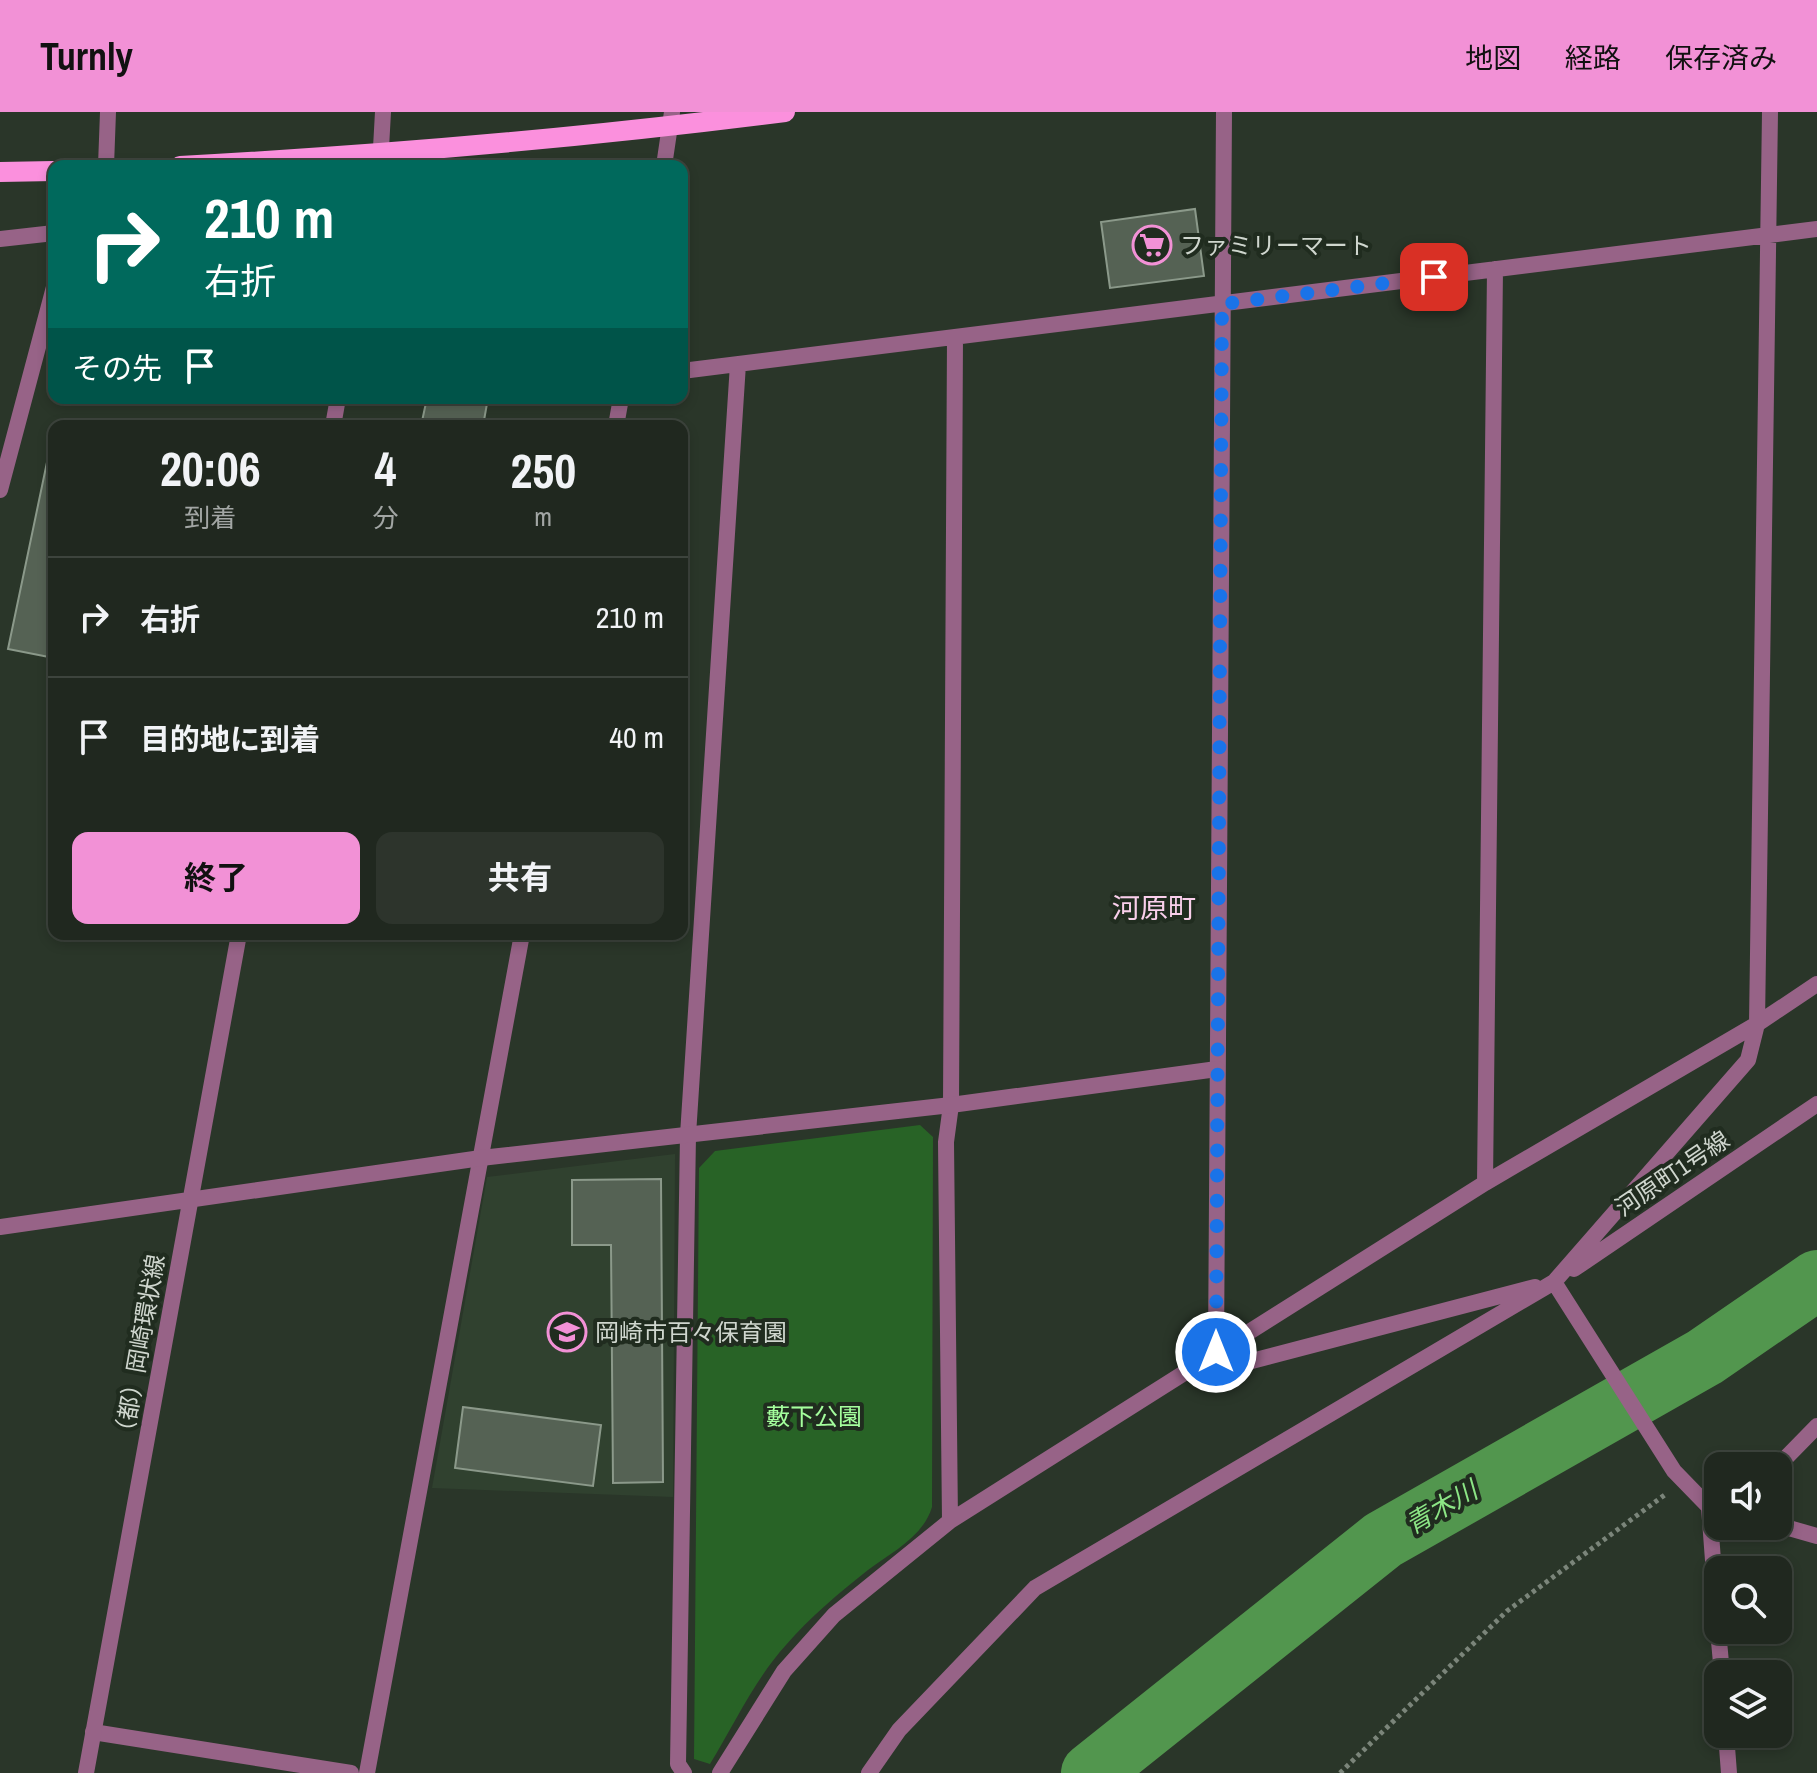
<!DOCTYPE html>
<html lang="ja">
<meta charset="utf-8">
<style>
:root{--surface:#20281f;--page:#2d342c;--text:#f1f3f6;--muted:#a2a6a4;--line:#3d443d;--accent:#f291d6}
body{margin:0;font-family:"Archivo Narrow","Noto Sans JP",sans-serif;background:var(--page);color:var(--text);height:100vh;display:flex;flex-direction:column;font-size:30px;white-space:nowrap}
*{box-sizing:border-box;margin:0}
p{font-size:26px;color:var(--muted)}
.icon{flex:none;width:44px;height:44px;fill:none;stroke:currentColor;stroke-width:2;stroke-linecap:round;stroke-linejoin:round}
.map{position:relative;flex:1;overflow:hidden}
.details{position:absolute;left:48px;top:308px;width:640px;height:520px;display:flex;flex-direction:column;background:var(--surface);border-radius:16px;box-shadow:0 4px 12px #0003,0 0 0 2px var(--line)}
.details>*{flex:none}
.guide{position:absolute;left:48px;top:48px;width:640px;height:244px;border-radius:16px;box-shadow:0 4px 12px #0003,0 0 0 2px var(--line);background:#00695c;color:#fff;overflow:hidden}
.fabs{position:absolute;left:1704px;top:1340px;display:grid;gap:16px}
.fabs a{display:grid;place-items:center;width:88px;height:88px;border-radius:16px;background:var(--surface);box-shadow:0 4px 12px #0003,0 0 0 2px var(--line);font-size:40px}
.pin{position:absolute;display:grid;place-items:center;width:68px;height:68px;color:#fff;margin:-34px;border-radius:16px;box-shadow:0 4px 12px #0006}
.me{position:absolute;width:88px;margin:-44px;rotate:0deg;stroke-linejoin:round;filter:drop-shadow(0 0 6px #0008)}
.turn{display:flex;align-items:center;gap:28px;height:168px;padding:0 24px;font-size:36px}
.turn .icon{width:104px;height:104px;stroke-width:2.5}
.turn b{display:block;font-size:56px;line-height:68px}
.then{display:flex;align-items:center;height:76px;padding:0 24px;background:#0003;gap:16px;font-size:30px}
.eta{display:flex;justify-content:space-evenly;align-items:center;height:136px;text-align:center}
.eta b{font-size:48px;font-weight:700;line-height:56px}
.primary-button{display:flex;gap:16px;margin-top:auto;padding:16px 24px}
.primary-button a{flex:1;height:92px;border-radius:16px;background:var(--accent);color:#111;font-size:32px;font-weight:700;line-height:92px;text-align:center}
.primary-button a+a{background:var(--page);color:var(--text)}
ul{padding:0;list-style:none}
li{display:flex;align-items:center;gap:24px;height:120px;padding:0 24px;border-top:2px solid var(--line)}
li div{flex:1}
li b{display:block;font-size:30px}
li em{font-style:normal}
header{display:flex;align-items:center;gap:48px;box-sizing:border-box;height:112px;padding:0 40px;background:var(--accent);color:#111}
header strong{font-size:38px}
nav{display:flex;gap:44px;margin-inline-start:auto;font-size:28px}
.map>svg:first-child{display:block}
.built{fill:#30412f}
.green{fill:#286326}
.lines{fill:none;stroke-linecap:round;stroke-linejoin:round}
.river{stroke:#52964e;stroke-width:60}
.building{fill:#556254;stroke:#8b998a;stroke-width:2}
.path{stroke:#7b857a;stroke-width:5;stroke-dasharray:4 4;stroke-linecap:butt}
.service{stroke:#976387;stroke-width:16}
.minor{stroke:#976387;stroke-width:16}
.tertiary{stroke:#976387;stroke-width:16}
.primary{stroke:#fb90dd;stroke-width:20}
.route{stroke:#1a73e8;stroke-width:14;stroke-dasharray:0 25.2}
.labels{text-anchor:middle;dominant-baseline:central;stroke-width:8;stroke-linejoin:round;paint-order:stroke}
.poi-label{font-size:24px;fill:#cfd6ce;stroke:#202c1f;text-anchor:start}
.street-label{font-size:24px;fill:#cfd6ce;stroke:#202c1f}
.park-label{font-size:24px;fill:#a4fe9d;stroke:#202c1f}
.water-label{font-size:26px;font-style:italic;fill:#8ce585;stroke:#202c1f}
.quarter-label{font-size:28px;fill:#f9cfeb;stroke:#202c1f}
</style>
<header>
<strong>Turnly</strong>
<nav><a>地図</a><a>経路</a><a>保存済み</a></nav>
</header>
<div class="map">
<svg width="1817" height="1661" viewBox="0 0 1817 1661">
<rect width="100%" height="100%" fill="#2a3629"/>
<path class="built" d="M675,1042L673,1385L432,1376L487,1065Z"/>
<path class="green" d="M920,1013L933,1025L932,1395C923,1425 892,1440 868,1458C840,1480 809,1506 786,1533C755,1567 734,1613 710,1652L694,1647L699,1056L715,1039Z"/>
<g class="lines">
<path class="river" d="M1091,1661L1383,1428L1705,1245L1817,1168"/>
</g>
<path class="building" d="M1195,97L1204,164L1110,176L1101,110Z
M427,286H488L483,314H421Z
M51,331L54,332V546L8,537Z
M661,1067L663,1370L613,1371L611,1133H572V1068Z
M463,1295L601,1313L593,1374L455,1356Z"/>
<g class="lines">
<path class="path" d="M1340,1661L1507,1499L1666,1382"/>
<path class="service" d="M0,127L54,121"/>
<path class="minor" d="M106,54L108,0
M664,54L672,0
M682,259L1817,117
M616,314L621,286
M0,378L54,175
M1485,1071L1495,157
M1574,1157L1817,992
M1554,1170L1674,1359L1709,1395L1718,1397
M1216,1240L1224,0
M1216,1240L1248,1250L1535,1175
M1778,1354L1817,1314
M1709,1395L1718,1515
M950,1409L946,1030L951,993L955,225
M1778,1413L1817,1424
M1718,1518L1722,1562
M93,1620L351,1661
M1726,1622L1729,1661
M367,1661L522,822
M684,1661L678,1652L688,1023L738,252
M720,1661L784,1559L834,1503L950,1409L1485,1071L1757,912L1817,872
M869,1661L899,1618L1035,1476L1554,1170L1748,948L1757,912L1770,0"/>
<path class="tertiary" d="M380,54L383,0
M333,314L338,286
M0,1115L481,1046L951,993L1217,957
M86,1661L239,822"/>
<path class="primary" d="M180,54C382,43 583,26 785,0
M0,60L54,59"/>
</g>
<g class="lines">
<path class="route" d="M1216,1240L1222,192L1434,165"/>
</g>
<defs>
<symbol id="supermarket-ring" viewBox="-11 -11 22 22"><circle r="9.5" fill="#202c1f" stroke="#f291d6" stroke-width="1.5"/><path d="M-6-5.5h2.5l.6 2H6L4.5 2H-2.5L-4.4-4H-6ZM-1.5 3.2a1.3 1.3 0 1 0 .1 0ZM3 3.2a1.3 1.3 0 1 0 .1 0Z" fill="#f291d6"/></symbol>
<symbol id="school-ring" viewBox="-11 -11 22 22"><circle r="9.5" fill="#202c1f" stroke="#f291d6" stroke-width="1.5"/><path d="M0-5L7-2L0 1L-7-2ZM-4 1L0 2.5L4 1V4Q0 6-4 4Z" fill="#f291d6"/></symbol>
</defs>
<g fill-rule="evenodd">
<use href="#supermarket-ring" x="1130" y="111" width="44" height="44"/>
<use href="#school-ring" x="545" y="1198" width="44" height="44"/>
</g>
<g class="labels">
<g class="poi-label">
<text x="1180" y="133">ファミリーマート</text>
<text x="595" y="1220">岡崎市百々保育園</text>
</g>
<g class="street-label">
<text transform="translate(1672 1061) rotate(-34)">河原町1号線</text>
<text transform="translate(139 1237) rotate(-80)">（都）岡崎環状線</text>
</g>
<g class="park-label">
<text x="814" y="1304">藪下公園</text>
</g>
<g class="water-label">
<text transform="translate(1441 1395) rotate(-30)">青木川</text>
</g>
<g class="quarter-label">
<text x="1154" y="796">河原町</text>
</g>
</g>
</svg>
<div class="fabs">
<a><svg class="icon" aria-label="sound" viewBox="0 0 24 24"><path d="M4 9h4l5-4v14l-5-4H4zM17 9q2 3 0 6"/></svg></a>
<a><svg class="icon" aria-label="search" viewBox="0 0 24 24"><circle cx="10" cy="10" r="6"/><path d="M15 15l6 6"/></svg></a>
<a><svg class="icon" aria-label="layers" viewBox="0 0 24 24"><path d="M12 4l9 5-9 5-9-5zM3 14l9 5 9-5"/></svg></a>
</div>
<div class="pin" style="left:1434px;top:165px;background:#d93025"><svg class="icon" aria-label="arrive" viewBox="0 0 24 24"><path d="M6 21V4h12l-3 4 3 4H6"/></svg></div>
<svg class="me" style="left:1216px;top:1240px" viewBox="-20 -20 40 40"><circle r="17" fill="#1a73e8" stroke="#fff" stroke-width="3"/><path d="M0-11L8 9 0 5-8 9z" fill="#fff"/></svg>
<div class="guide">
<div class="turn"><svg class="icon" aria-label="right" viewBox="0 0 24 24"><path d="M7 20v-9h11M14 6l5 5-5 5"/></svg><div><b>210 m</b>右折</div></div>
<div class="then">その先<svg class="icon" aria-label="arrive" viewBox="0 0 24 24"><path d="M6 21V4h12l-3 4 3 4H6"/></svg></div>
</div>
<section class="details">
<div class="eta">
<div><b>20:06</b><p>到着</p></div>
<div><b>4</b><p>分</p></div>
<div><b>250</b><p>m</p></div>
</div>
<ul>
<li><svg class="icon" aria-label="right" viewBox="0 0 24 24"><path d="M7 20v-9h11M14 6l5 5-5 5"/></svg><div><b>右折</b></div><em>210 m</em></li>
<li><svg class="icon" aria-label="arrive" viewBox="0 0 24 24"><path d="M6 21V4h12l-3 4 3 4H6"/></svg><div><b>目的地に到着</b></div><em>40 m</em></li>
</ul>
<div class="primary-button"><a>終了</a><a>共有</a></div>
</section>
</div>
